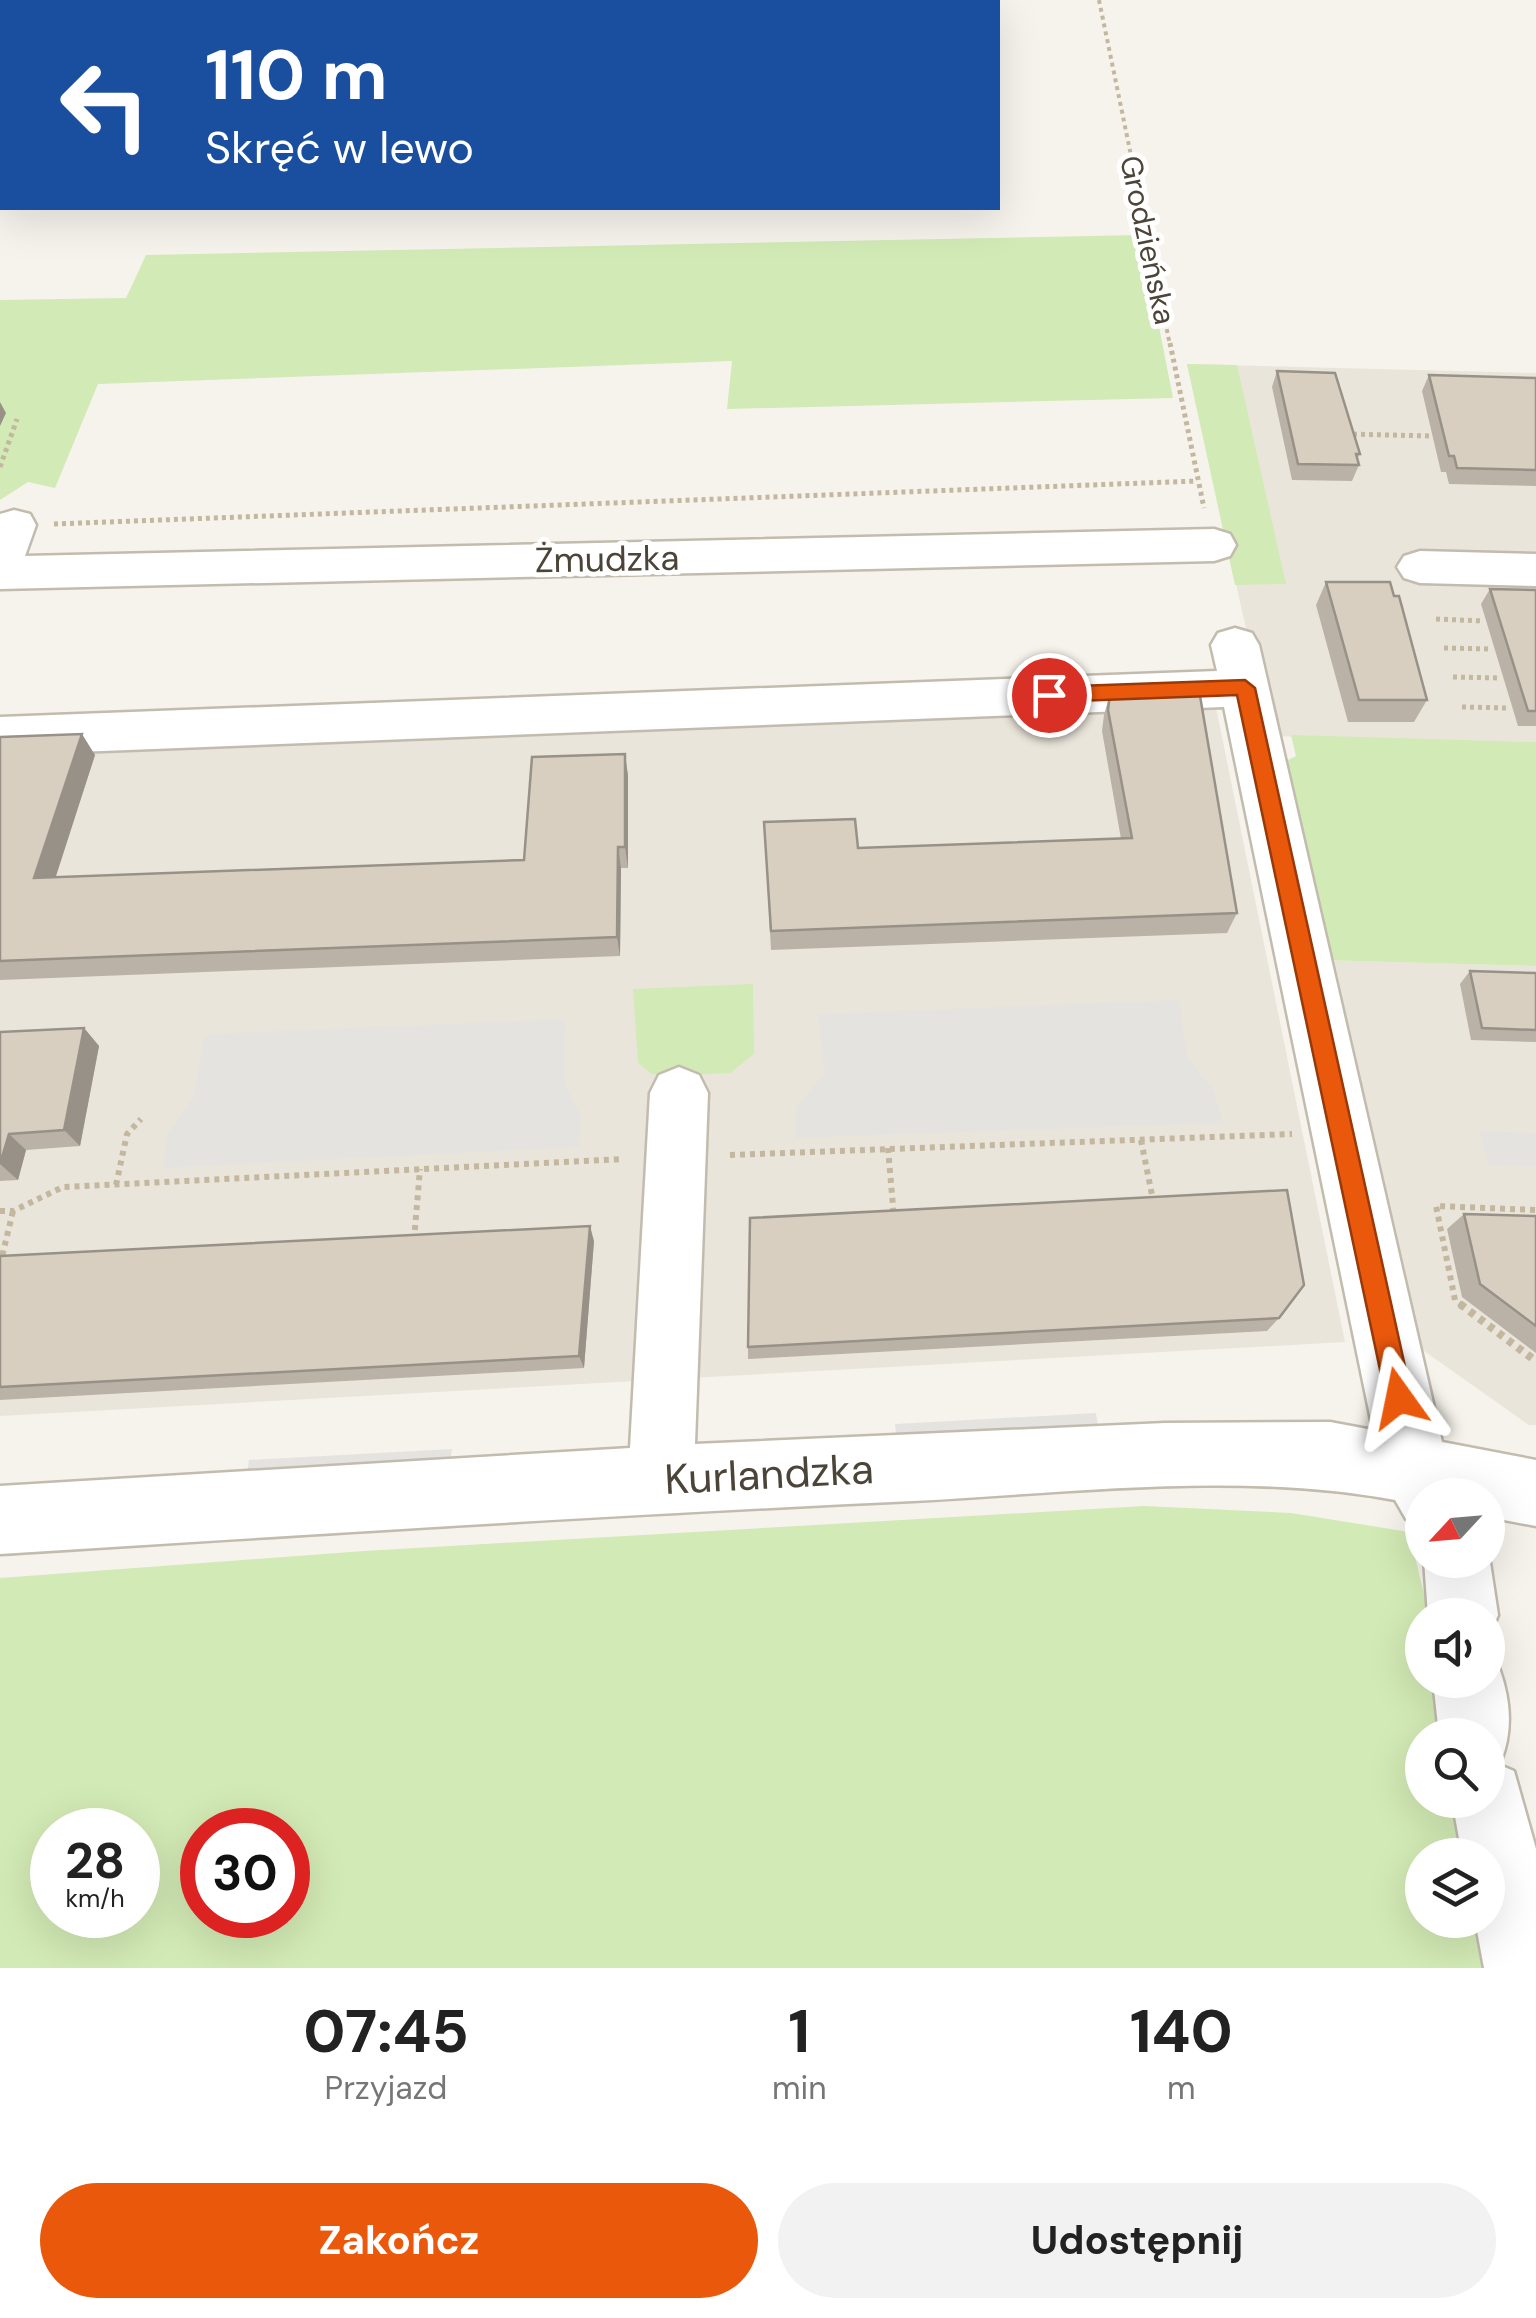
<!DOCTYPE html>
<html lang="pl">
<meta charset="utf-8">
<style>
:root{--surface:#fff;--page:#f2f2f2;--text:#222;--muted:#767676;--accent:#ea580c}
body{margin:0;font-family:"DM Sans",sans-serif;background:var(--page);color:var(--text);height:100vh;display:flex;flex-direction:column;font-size:38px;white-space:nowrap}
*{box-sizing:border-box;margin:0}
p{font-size:32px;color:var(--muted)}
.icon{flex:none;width:55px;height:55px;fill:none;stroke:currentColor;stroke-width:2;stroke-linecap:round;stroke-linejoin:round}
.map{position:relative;height:1968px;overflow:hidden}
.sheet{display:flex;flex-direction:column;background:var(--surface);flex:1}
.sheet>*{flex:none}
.top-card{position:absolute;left:0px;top:0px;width:1000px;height:210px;box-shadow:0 10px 40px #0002;background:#1a4fa0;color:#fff;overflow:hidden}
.needle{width:65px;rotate:244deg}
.tools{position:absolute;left:1405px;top:1478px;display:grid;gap:20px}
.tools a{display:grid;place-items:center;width:100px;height:100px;border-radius:50%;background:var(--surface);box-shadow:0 10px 40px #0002;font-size:50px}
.speed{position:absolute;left:30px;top:1808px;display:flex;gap:20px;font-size:50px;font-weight:700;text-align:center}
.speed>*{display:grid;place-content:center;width:130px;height:130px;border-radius:50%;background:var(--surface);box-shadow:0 10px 40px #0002;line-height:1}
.speed small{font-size:25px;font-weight:400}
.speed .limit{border:15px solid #d22;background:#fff;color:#111}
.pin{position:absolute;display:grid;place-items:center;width:85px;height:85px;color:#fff;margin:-42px;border:5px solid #fff;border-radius:50%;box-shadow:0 2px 10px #0007}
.me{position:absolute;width:110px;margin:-55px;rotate:348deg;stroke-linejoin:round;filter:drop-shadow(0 0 8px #0008)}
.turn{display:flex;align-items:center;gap:35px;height:210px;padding:0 40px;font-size:45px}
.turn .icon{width:130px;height:130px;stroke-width:2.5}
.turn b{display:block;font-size:70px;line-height:85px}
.eta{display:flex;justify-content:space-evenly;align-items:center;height:170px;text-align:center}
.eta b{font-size:60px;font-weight:700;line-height:70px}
.action{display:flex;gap:20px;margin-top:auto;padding:20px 40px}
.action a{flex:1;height:115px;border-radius:60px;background:var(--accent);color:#fff;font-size:40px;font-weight:700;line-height:115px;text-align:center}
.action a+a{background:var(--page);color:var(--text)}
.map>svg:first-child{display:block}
.residential{fill:#eae5da}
.green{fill:#d2eab5;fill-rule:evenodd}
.parking{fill:#e5e3e0}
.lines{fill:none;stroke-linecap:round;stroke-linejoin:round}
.minor-casing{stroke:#c2bbae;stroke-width:5}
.path-far3{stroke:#c4b79f;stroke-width:4;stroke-dasharray:4 4;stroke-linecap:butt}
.path-far2{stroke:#c4b79f;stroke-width:5;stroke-dasharray:4 4;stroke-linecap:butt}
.path-far1{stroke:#c4b79f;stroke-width:6;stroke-dasharray:5 5;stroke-linecap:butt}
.path{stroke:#c4b79f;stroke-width:8;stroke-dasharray:6 6;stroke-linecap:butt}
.minor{fill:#fff;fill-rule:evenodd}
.wall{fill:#bab2a6}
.shaded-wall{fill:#979187}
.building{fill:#d8cfc1;stroke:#979187;stroke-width:2.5}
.route{fill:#ea580c;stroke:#983908;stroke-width:2.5}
.labels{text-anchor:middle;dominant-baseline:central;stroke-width:10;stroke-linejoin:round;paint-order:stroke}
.far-street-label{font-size:30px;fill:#4b4439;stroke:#fff}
.street-label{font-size:35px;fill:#4b4439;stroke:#fff}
.near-street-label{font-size:42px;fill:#4b4439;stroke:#fff}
</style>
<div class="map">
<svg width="1536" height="1968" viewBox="0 0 1536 1968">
<rect width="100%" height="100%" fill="#f6f3ec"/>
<path class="residential" d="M1187,364L1536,373V742L1270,736Z
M1209,673L1345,1342L0,1416V720Z
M1320,960L1536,966V1425H1529L1410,1341Z"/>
<path class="green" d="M1141,235L1173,398L727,409L732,361L98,384L55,488L28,482L0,500V300L126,298L146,255Z
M1187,364L1237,365L1286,584L1235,585Z
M1291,735L1536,742V966L1320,960L1278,765L1296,756Z
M753,984L754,1054L730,1073L664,1076L652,1074L638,1063L633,989Z
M1144,1506L1291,1513L1409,1532L1429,1615H1422V1680H1445L1457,1735H1422V1800H1470L1481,1855H1422V1920H1488V1888L1503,1968H0V1578L364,1551ZM52,1830H138V1915H52ZM202,1830H288V1915H202Z"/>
<path class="parking" d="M1179,1000L1187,1056L1214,1091L1223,1123L796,1138V1108L824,1073L818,1014Z
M565,1019L564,1082L581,1116L579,1147L163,1168L167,1134L193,1097L205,1034Z
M1480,1131L1536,1133V1167L1488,1165Z
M1096,1413L1099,1432L897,1444L895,1424Z
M452,1449L449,1469L246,1479L249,1460Z"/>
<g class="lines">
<defs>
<path id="minor" d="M14,510L30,514L36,525L25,556L1214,529L1230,534L1236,545L1230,556L1214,561L0,589V514Z
M1420,551L1536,554V586L1420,583L1404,578L1397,567L1404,556Z
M1235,628L1252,633L1259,645L1442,1442L1536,1460V1526L1488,1517V1495H1422V1525L1406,1519L1395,1500C1239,1471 1071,1493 913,1501C608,1515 304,1535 0,1554V1486L630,1448L650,1093L659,1075L679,1067L699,1075L708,1093L695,1444L1165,1423L1330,1422L1373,1430L1224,707L0,755V717L1217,671L1211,645L1218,633Z
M1488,1549L1498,1615L1488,1640V1615H1428L1424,1560H1488Z
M1488,1652L1494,1655C1509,1690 1515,1725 1501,1761L1495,1763L1514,1771L1536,1849V1968H1484L1475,1920H1488V1855H1462L1452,1800H1488V1735H1439L1433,1680H1488Z"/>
</defs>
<use href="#minor" class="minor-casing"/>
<path class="path-far3" d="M1099,0L1170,345"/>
<path class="path-far2" d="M1170,343L1204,508
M1345,434L1432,436
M0,467L17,419
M54,524L1197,481
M1436,619L1483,621
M1444,648L1490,649
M1453,677L1501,678
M1462,707L1507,708"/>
<path class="path-far1" d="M1141,1140L1154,1205
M888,1148L894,1218
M730,1155L1292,1134
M116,1185L127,1134L141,1119
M0,1211H13L63,1187L623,1159
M414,1240L420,1169
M0,1265L13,1211
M1463,1306L1455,1300L1436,1206L1536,1210"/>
<path class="path" d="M1460,1304L1533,1359"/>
<use href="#minor" class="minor"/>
</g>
<path class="wall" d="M1277,371L1360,454L1357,459L1359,465L1352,481L1292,480L1272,387Z
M1429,375L1536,378V486L1449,484L1446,472H1441L1422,391Z
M1326,582L1427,700L1414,722H1348L1316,605Z
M1490,589L1536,590V726H1518L1481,604Z
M1110,694L1237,913L1227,933L771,950L764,822L858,848L1121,839L1102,731L1104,715Z
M0,737L95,755L55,877L524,860L625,754L628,776V868H621L620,956L0,980Z
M1470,971L1536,973V1042L1471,1040L1460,984Z
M84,1028L99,1046L80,1146L26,1150L18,1180L0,1181V1032Z
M1464,1214L1536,1216V1353L1462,1297L1447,1229Z
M594,1241L584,1368L0,1400V1256Z
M1279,1318L1267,1331L748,1359V1347Z"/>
<path class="shaded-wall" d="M0,402L6,413L0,426Z
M82,734L95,755L49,898L34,878Z
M625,754L628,776V868L625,847Z
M618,847L621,868L620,956L617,937Z
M84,1028L99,1046L80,1146L64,1130Z
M9,1134L26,1150L18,1180L0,1164Z
M590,1226L594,1241L584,1368L579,1356Z"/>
<path class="building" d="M1277,371L1335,373L1360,454H1356L1359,465L1298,464Z
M1429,375L1536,378V470L1457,468L1454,456H1449Z
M1326,582H1390L1394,596H1399L1427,700H1359Z
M1490,589L1536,590V711H1528Z
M1199,690L1237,913L771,931L764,822L855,819L858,848L1132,838L1108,710L1110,694Z
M82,734L34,878L524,860L532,757L625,754V847H618L617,937L0,961V737Z
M1470,971L1536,973V1030L1482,1028Z
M84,1028L64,1130L9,1134L0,1164V1032Z
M1287,1190L1304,1285L1279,1318L748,1347L750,1218Z
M1464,1214L1536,1216V1326L1480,1284Z
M590,1226L579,1356L0,1387V1256Z"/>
<path class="route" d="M1245,680L1255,688L1412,1398L1408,1407L1399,1411L1390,1407L1386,1398L1237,695L1049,702L1039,695L1049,687Z"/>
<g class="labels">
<g class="far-street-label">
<text transform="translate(1148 240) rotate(78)">Grodzieńska</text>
</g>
<g class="street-label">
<text transform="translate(607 559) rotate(-1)">Żmudzka</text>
</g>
<g class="near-street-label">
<text transform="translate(769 1474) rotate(-3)">Kurlandzka</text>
</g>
</g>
</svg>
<div class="tools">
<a><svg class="needle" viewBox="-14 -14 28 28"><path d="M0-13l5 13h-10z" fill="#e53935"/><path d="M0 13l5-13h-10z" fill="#767676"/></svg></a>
<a><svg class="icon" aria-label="sound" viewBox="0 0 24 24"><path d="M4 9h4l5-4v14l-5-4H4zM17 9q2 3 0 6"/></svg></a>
<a><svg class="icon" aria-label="search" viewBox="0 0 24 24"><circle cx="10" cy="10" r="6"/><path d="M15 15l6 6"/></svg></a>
<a><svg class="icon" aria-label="layers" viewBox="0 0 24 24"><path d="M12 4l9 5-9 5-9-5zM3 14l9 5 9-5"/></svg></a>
</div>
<div class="speed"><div>28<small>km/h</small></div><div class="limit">30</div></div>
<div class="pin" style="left:1049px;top:695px;background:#d93025"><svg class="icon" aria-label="arrive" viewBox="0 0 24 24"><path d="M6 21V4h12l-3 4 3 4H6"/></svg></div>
<svg class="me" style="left:1399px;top:1398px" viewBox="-20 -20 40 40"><path d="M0-17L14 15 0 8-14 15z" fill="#ea580c" stroke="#fff" stroke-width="4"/></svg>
<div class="top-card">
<div class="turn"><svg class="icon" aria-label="left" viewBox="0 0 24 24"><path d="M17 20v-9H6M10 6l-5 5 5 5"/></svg><div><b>110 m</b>Skręć w lewo</div></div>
</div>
</div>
<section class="sheet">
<div class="eta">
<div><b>07:45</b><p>Przyjazd</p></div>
<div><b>1</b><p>min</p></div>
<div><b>140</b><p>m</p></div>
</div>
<div class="action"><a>Zakończ</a><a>Udostępnij</a></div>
</section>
